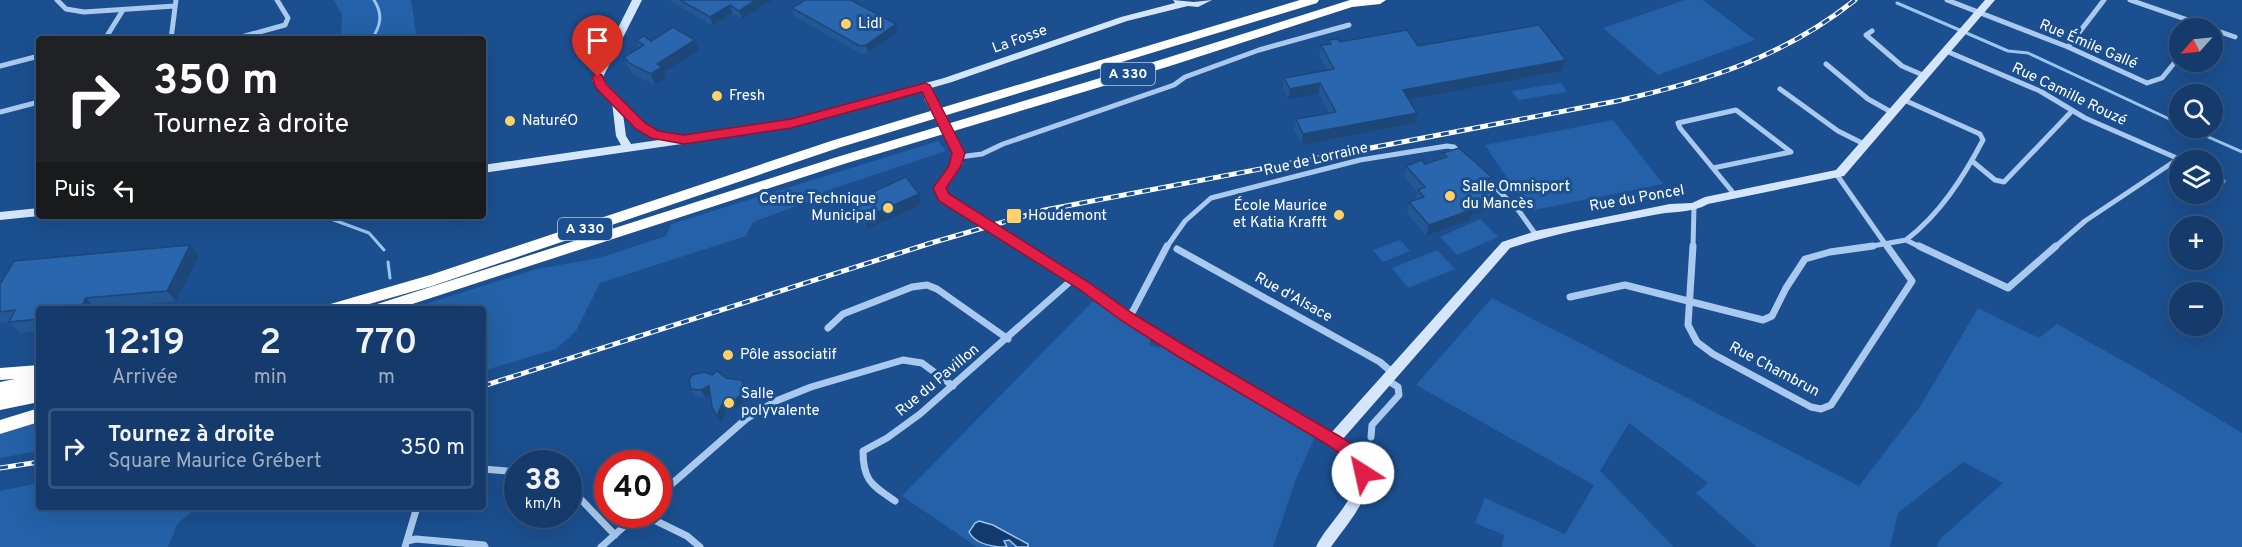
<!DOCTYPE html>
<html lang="fr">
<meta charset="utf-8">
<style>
:root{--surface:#143b6b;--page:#214673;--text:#f1f3f6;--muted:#9dadc1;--line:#33557e}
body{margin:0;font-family:Overpass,sans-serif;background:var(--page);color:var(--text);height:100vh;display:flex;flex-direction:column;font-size:22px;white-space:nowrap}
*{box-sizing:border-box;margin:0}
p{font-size:20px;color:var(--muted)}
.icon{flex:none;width:33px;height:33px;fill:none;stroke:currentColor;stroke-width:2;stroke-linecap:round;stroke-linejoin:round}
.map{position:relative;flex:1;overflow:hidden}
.side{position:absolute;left:36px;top:306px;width:450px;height:204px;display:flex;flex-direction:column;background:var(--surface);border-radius:6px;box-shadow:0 6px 24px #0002,0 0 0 2px var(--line)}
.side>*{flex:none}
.banner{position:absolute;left:36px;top:36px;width:450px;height:183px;border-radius:6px;box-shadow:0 6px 24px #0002,0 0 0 2px var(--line);background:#202124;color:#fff;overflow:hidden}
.needle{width:39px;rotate:243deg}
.tools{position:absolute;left:2169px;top:18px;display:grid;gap:12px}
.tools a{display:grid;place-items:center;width:54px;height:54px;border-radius:50%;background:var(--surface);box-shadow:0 6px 24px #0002,0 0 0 2px var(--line);font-size:30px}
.speed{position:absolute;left:504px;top:450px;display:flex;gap:12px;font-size:30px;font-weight:700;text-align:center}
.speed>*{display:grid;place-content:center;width:78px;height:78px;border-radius:50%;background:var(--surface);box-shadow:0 6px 24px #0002,0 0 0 2px var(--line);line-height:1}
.speed small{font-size:15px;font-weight:400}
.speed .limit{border:9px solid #d22;background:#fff;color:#111}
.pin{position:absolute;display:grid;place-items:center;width:51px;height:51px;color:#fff;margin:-62px -26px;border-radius:50% 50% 50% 0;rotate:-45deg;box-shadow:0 0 6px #0007}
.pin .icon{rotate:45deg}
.me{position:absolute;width:66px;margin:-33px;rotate:325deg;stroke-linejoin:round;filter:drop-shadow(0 0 4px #0008)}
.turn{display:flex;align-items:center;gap:21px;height:126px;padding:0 18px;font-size:27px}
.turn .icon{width:78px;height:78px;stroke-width:2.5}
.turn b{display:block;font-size:42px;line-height:51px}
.then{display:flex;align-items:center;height:57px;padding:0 18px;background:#0003;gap:12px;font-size:22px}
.eta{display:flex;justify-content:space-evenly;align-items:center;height:102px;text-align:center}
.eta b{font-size:36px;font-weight:600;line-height:42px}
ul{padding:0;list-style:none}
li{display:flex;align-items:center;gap:18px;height:81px;margin:0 12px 9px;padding:0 6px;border:3px solid var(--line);border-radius:6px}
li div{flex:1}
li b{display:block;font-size:22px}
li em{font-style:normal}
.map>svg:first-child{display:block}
.green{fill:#2461a8}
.water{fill:#123a6d;stroke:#9cc4f0;stroke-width:1.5}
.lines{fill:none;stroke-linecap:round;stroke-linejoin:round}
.stream{stroke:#9cc4f0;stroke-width:3}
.street-far1{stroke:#a9c9ee;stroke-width:5}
.street{stroke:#a9c9ee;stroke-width:7}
.secondary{fill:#d6e6fa;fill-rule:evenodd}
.highway{fill:#fff;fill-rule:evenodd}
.rail-casing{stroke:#fff;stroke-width:5}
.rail{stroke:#1b4f8f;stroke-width:3;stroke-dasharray:8;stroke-linecap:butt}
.secondary-bridge{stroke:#d6e6fa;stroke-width:10}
.wall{fill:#245895}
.shaded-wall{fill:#1d4779}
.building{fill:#2a66ad;stroke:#1d4779;stroke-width:1.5}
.route{fill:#e11d48;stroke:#92132f;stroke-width:1.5}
.poi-dot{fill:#ffd166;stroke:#1b4f8f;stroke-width:2}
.labels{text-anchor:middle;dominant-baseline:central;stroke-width:6;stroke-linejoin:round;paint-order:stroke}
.shield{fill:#1b4f8f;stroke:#bbcadd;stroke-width:1.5}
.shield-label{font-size:14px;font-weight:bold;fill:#fff}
.poi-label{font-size:15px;fill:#fff;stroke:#1b4f8f;text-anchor:start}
.street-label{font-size:15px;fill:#fff;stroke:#1b4f8f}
</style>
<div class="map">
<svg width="2242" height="547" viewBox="0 0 2242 547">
<rect width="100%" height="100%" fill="#1b4f8f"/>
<path class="green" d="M334,0H411L417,39H341L342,15Z
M1685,0H1703L1755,40L1658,75L1603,28Z
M1561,83L1567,92L1518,100L1512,91Z
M1613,120L1663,184L1529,211L1485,145Z
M938,141L946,151L826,191L810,201L753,222L746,236L600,283L576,331L556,349L483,371V309H410L536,269L599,258L666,236L671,224Z
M1480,219L1498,237L1457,255L1440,237Z
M1400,240L1410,251L1383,262L1373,250Z
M1437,250L1455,269L1408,288L1392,268Z
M1492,298L1859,486L1921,405L1978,308L2039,338L2057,324L2141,371L2242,433V547H1937L1940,539L2003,483L1963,462L1898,513L1890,547H1757L1696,493L1708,483L1629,423L1600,471L1674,547H1502L1504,535L1475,523L1485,498L1565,534L1594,485L1416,385Z
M1093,301L1150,337V345L1159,348L1162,345L1315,437L1296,479L1273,547H977L902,496Z
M39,422V451L0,458V434Z
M39,483V507H198L178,523L168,547H0V491Z"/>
<path class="water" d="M979,521L993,525L1028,544V547H1017L1009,540L1004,541L1007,547C993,547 976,545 969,532L975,523Z"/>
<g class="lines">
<path class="stream" d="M1897,3L2008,51L2028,53L2180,124
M372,39C381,25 383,14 374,0
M2188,128L2242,152
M331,219L369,233L384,250
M388,262L390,278"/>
<path class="street-far1" d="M57,0L66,9L84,12L175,6
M1947,0L2068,47L2147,83L2162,78L2180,56
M2130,0L2211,28
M2212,29L2235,37
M1872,31L1866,35L1902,66L1925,76
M105,39L123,10
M171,39L176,0
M234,39L285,25L288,18L277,0
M2068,47L2104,0
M1946,51L2040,91L2085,118L2179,159
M1826,64L1868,99L1893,113
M0,66L39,56
M1780,89L1838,131L1866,145
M1904,100L1980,134L1983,140C1963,178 1940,214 1906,240
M0,112L39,102
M959,157L982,154L1003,144L1174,85L1185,77L1259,50L1349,25
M1972,161L1995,180L2004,182L2072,111
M1713,168L1791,152L1736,110L1678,123L1680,128L1735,195
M1837,175L1888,248
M2212,176L2223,181
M1485,177L1519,211L1536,235
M1166,248L1185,221L1211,198L1360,160L1447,146L1454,147L1460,153
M1693,248L1694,207
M1861,248L1906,240L1922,248
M2054,248L2085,221L2178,159"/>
<path class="street" d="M1693,246L1688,325L1697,342L1713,354L1811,407L1821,409L1831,405L1912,281L1887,246
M1919,246L2008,288L2056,246
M1177,249L1380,362L1394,374
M1570,297L1625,285L1763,320L1772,316L1786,288L1805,259L1830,252L1873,246
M1127,317L1133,311L1167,246
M828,328L843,314L912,287L927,285L937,289L1008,339
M1371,437L1372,425L1399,395L1398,387L1387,380
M483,469L518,472
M568,486L615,535
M658,496L746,419L776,401L811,387L903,360L922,363L953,386
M895,501C872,485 863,481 863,451L887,438L920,414L1073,279
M642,514L687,536L700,547
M407,541L416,539L484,545L485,547
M405,547L417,507
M601,547L638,514"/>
<path class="secondary" d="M632,0H642L602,79L644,123L658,132L676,137L791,120L944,78L1121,17L1175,3L1173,0L1194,2L1212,0L1198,7L1188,6L1127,21L952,82L791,128L483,173V165L621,145L616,136L612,102L592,80ZM623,114C633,126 644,136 659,140L631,144L626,136Z
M1985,0H1995L1844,176L1708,204C1692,213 1676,211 1659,214C1609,224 1558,232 1510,248L1342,440C1348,443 1354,446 1359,450C1389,480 1348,522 1331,547H1316C1328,520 1373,489 1348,457L1180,357L1123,320L1079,288L939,200L934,188L951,163L953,146H961L963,163L946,188L948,195L1087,282L1131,314L1188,349L1331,433L1502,242L1536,231L1670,204L1692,203L1705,197L1836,170Z
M39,208V216L0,220V212Z"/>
<path class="highway" d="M1300,0H1319L1317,3L841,147L432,286L352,309H324L327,305L430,275L831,141Z
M1350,0H1386L1380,4L1352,7L1170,66L847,163L397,309H371L374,305L837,157L1160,60Z
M39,365V388L0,396V382L15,379L0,380V368Z
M39,388V402L0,410V396Z
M39,408V422L0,434V420Z"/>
<defs>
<path id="rail" d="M483,386L931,243L1045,210L1617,101C1706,81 1782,58 1855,0
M0,468L39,462"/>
</defs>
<use href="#rail" class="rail-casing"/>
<use href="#rail" class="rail"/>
<path class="secondary-bridge" d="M929,97L957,149"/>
</g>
<path class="wall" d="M669,0H772L742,19L732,13L713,26Z
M792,8L896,24L898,33L868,53L861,54L794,16Z
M636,40L651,41L699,51L664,72L666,78L655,85L633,74L629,68L624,57L639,48Z
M1329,40L1340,42L1418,46L1562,71L1409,99L1415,123L1302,145L1294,130L1296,119L1329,113L1319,94L1288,99L1283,88L1284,78L1327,70L1319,56L1321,45L1328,44Z
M1443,153L1492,177L1488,187L1486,188L1491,209L1472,215L1470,220L1426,236L1407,213L1409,202L1415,200L1417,192L1404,176L1406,166L1425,164L1442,158Z
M852,201L921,205L867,229L854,212Z
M190,245L199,256L176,301L96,309H39V331L20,333L9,322L0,323V284Z
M712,375L726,378L742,380L745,388L747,400L735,410L727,409L720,424L712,407L710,395L705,398L694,396L691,389Z"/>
<path class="shaded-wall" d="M756,0H772L742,19L739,11Z
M730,5L732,13L713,26L710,17Z
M896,24L898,33L868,53L866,45Z
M695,40L699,51L664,72L666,78L655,85L651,74L657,64Z
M1566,60L1562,71L1401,101L1403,90Z
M1320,83L1319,94L1288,99L1290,89Z
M1417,113L1415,123L1302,145L1303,134Z
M1492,177L1488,187L1476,192L1479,181Z
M483,184L488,192L485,217L454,222L450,216H483Z
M919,194L921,205L867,229L864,218Z
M1495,198L1491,209L1472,215L1470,220L1426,236L1429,225L1471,206Z
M190,245L199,256L176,301L167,291Z
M86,298L96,309H80Z
M742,380L745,388L747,400L735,410L731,403Z
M709,386L713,394L705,398L701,390Z
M723,402L727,409L720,424L717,416Z"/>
<path class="building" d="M680,0H756L739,11L730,5L710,17Z
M805,0H851L896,24L866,45L860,46L792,8Z
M1539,25L1566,60L1403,90L1417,113L1303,134L1296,119L1336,112L1320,83L1290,89L1284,78L1334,69L1321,45L1331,44L1329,40L1338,39L1340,42L1407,30L1418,46Z
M673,27L695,40L657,64L662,67L651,74L629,63L624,57L644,45L636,40L644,36L651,41Z
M1459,148L1492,177L1479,181L1495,198L1471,206L1474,209L1429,225L1409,202L1424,197L1418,190L1425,187L1406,166L1422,160L1425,164L1447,157L1443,153Z
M906,177L919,194L864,218L852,201Z
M190,245L167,291L86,298L80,309H39V319L9,322L15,310L0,312V284L14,261Z
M717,371L726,378L742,380L744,392L731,403L723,402L717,416L712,407L709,386L701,390L691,389L689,380L692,375L704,372L712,375Z"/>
<path class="route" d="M598,73L602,75L606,84L645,123L658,131L684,135L791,119L925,83L930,85L965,153L961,166L946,188L949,194L1088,282L1132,313L1189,348L1339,436L1358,448L1371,473L1369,478L1363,480L1358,478L1347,458L1328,445L1179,357L1122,321L1079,289L939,201L933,188L949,166L952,153L922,92L791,128L684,144L651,138L636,129L596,88L592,77Z"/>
<g class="poi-dot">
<circle cx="846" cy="24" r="6"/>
<circle cx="717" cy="96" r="6"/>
<circle cx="510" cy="121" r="6"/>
<circle cx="1450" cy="196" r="6"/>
<circle cx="888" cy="208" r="6"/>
<circle cx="1339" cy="215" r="6"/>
<rect x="1006" y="208" width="16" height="16" rx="3"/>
<circle cx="728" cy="355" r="6"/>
<circle cx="729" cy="403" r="6"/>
</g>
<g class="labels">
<g class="shield">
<rect x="1101" y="63" width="54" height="22" rx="4.5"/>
<rect x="558" y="218" width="54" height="22" rx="4.5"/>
</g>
<g class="shield-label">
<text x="1128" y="74">A 330</text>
<text x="585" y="229">A 330</text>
</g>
<g class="poi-label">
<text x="858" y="24">Lidl</text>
<text x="729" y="96">Fresh</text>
<text x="522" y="121">NaturéO</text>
<text x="1462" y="187">Salle Omnisport<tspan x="1462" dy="17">du Mancès</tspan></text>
<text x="876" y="199" text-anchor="end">Centre Technique<tspan x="876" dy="17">Municipal</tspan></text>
<text x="1327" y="206" text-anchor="end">École Maurice<tspan x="1327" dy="17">et Katia Krafft</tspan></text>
<text x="1028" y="216">Houdemont</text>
<text x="740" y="355">Pôle associatif</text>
<text x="741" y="394">Salle<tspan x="741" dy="17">polyvalente</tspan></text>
</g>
<g class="street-label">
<text transform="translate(1020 40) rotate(-20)">La Fosse</text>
<text transform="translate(2088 45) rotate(23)">Rue Émile Gallé</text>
<text transform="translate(2069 95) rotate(26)">Rue Camille Rouzé</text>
<text transform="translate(1316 160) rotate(-13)">Rue de Lorraine</text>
<text transform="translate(1637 199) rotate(-10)">Rue du Poncel</text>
<text transform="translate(1293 298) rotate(29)">Rue d'Alsace</text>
<text transform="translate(1774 370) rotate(28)">Rue Chambrun</text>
<text transform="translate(938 381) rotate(-40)">Rue du Pavillon</text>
</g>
</g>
</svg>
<div class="tools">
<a><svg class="needle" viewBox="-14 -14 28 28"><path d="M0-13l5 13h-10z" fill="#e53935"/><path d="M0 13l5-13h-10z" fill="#9dadc1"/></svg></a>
<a><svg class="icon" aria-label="search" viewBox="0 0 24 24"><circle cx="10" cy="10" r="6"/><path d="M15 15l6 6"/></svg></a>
<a><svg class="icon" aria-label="layers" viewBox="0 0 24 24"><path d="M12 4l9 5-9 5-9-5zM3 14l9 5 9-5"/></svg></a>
<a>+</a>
<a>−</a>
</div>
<div class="speed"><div>38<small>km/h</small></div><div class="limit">40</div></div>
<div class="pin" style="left:598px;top:77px;background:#d93025"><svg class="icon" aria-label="arrive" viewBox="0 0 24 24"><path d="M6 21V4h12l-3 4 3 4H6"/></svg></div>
<svg class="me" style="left:1363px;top:473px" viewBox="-20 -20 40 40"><circle r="19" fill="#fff"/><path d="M0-13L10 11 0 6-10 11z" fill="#e11d48"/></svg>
<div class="banner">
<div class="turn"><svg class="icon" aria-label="right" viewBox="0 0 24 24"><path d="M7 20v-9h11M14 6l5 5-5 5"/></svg><div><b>350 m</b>Tournez à droite</div></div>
<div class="then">Puis<svg class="icon" aria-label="left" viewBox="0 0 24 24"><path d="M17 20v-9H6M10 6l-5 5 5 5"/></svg></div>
</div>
<section class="side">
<div class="eta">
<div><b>12:19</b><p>Arrivée</p></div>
<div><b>2</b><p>min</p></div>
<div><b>770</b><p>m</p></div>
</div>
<ul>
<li><svg class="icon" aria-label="right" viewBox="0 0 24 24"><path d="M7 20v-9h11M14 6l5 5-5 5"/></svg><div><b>Tournez à droite</b><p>Square Maurice Grébert</p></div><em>350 m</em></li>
</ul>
</section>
</div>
